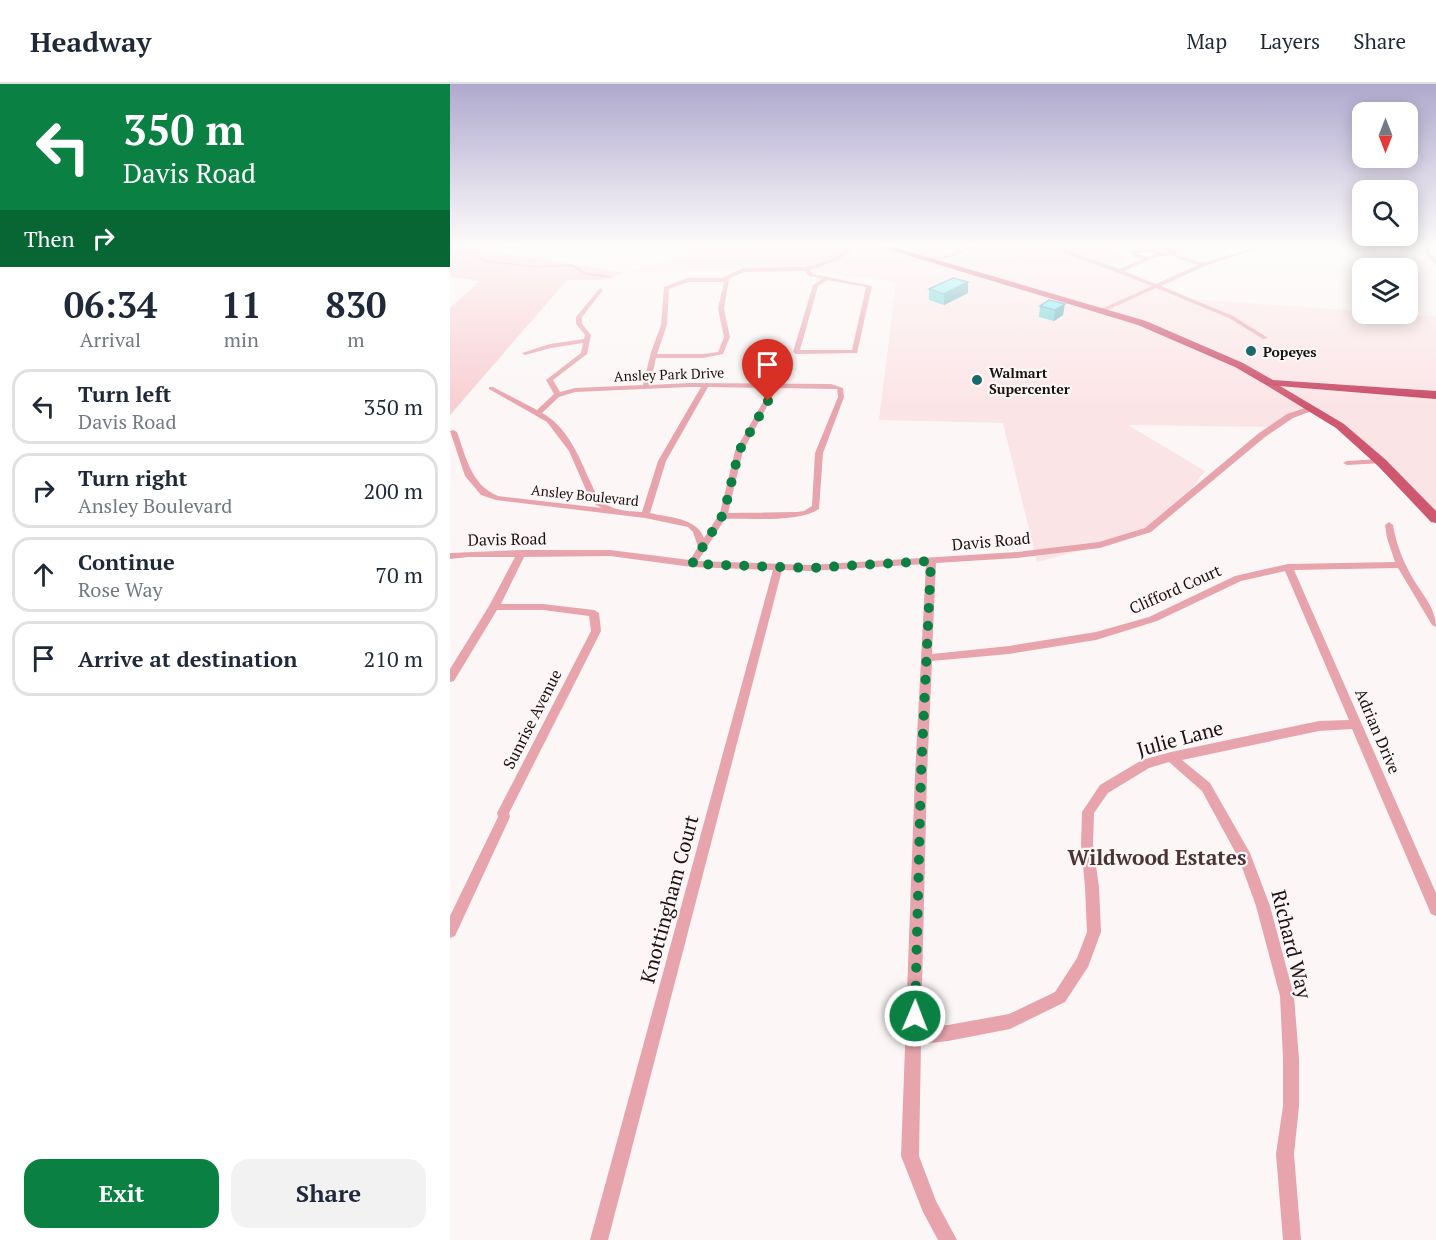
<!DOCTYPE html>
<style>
:root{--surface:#fff;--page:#f2f2f3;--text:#1f2937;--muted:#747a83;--line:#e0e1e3;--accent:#0b8043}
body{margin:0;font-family:"PT Serif",serif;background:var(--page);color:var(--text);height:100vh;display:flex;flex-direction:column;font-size:22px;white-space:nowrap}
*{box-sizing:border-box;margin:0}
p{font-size:20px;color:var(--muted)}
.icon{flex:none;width:33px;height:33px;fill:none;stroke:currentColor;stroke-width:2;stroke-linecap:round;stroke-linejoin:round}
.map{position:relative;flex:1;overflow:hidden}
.panel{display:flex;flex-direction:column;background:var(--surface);width:450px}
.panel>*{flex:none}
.banner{background:#0b8043;color:#fff;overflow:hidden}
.needle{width:39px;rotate:180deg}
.tools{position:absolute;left:902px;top:18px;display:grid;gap:12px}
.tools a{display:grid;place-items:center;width:66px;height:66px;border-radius:12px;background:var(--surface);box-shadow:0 3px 15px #0003;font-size:30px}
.pin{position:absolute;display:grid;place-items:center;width:51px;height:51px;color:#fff;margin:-62px -26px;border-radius:50% 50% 50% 0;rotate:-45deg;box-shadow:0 0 6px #0007}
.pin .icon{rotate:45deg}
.me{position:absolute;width:66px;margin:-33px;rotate:1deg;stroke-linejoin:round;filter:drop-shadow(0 0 4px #0008)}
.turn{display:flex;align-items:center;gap:21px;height:126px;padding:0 24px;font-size:27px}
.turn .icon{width:78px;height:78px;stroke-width:2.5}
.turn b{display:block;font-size:42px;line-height:51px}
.then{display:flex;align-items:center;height:57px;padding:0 24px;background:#0003;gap:12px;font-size:22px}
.eta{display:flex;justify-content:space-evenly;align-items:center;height:102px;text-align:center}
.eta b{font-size:36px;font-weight:700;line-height:42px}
.button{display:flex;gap:12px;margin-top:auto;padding:12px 24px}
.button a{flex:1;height:69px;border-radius:18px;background:var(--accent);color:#fff;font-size:24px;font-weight:700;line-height:69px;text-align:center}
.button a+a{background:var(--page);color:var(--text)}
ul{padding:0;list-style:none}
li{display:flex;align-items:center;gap:18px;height:75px;margin:0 12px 9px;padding:0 12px;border:3px solid var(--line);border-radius:18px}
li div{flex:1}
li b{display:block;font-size:22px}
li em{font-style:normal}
header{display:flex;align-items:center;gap:36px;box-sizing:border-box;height:84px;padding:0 30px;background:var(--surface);border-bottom:2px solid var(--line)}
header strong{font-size:28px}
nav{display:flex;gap:33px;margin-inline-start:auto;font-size:21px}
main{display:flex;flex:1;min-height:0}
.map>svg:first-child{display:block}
.built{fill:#fbe4e6}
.green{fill:#f8ced2}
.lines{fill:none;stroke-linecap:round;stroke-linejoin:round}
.stream{stroke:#f999a7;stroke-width:1.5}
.minor{fill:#e7a4ad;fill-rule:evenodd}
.primary{fill:#ce586f;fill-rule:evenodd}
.trunk{fill:#c84764;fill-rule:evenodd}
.wall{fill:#59ccd4}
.shaded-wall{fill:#49a6ac}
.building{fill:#68edf6;stroke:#49a6ac;stroke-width:1.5}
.route{stroke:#0b8043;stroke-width:10;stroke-dasharray:0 18}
.poi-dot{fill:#1a676c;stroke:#fcf6f6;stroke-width:2}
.labels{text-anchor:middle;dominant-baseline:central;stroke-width:4.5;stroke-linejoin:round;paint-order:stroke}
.far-poi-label{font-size:14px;font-weight:bold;fill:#1b1213;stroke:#fcf6f6;text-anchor:start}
.far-street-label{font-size:14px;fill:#1b1213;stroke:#fcf6f6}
.street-label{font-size:16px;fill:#1b1213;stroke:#fcf6f6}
.near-street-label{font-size:20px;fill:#1b1213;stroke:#fcf6f6}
.near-neighbourhood-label{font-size:21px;font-weight:bold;fill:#493335;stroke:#fcf6f6}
</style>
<header>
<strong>Headway</strong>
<nav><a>Map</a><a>Layers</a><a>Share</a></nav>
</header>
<main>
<section class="panel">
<div class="banner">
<div class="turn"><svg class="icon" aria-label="left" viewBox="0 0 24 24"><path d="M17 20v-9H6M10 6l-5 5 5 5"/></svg><div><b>350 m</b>Davis Road</div></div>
<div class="then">Then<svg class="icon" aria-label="right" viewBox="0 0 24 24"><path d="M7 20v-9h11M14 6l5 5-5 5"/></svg></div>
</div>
<div class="eta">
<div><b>06:34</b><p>Arrival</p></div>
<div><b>11</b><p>min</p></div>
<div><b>830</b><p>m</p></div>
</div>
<ul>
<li><svg class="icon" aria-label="left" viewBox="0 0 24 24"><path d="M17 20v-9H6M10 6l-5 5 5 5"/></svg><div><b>Turn left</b><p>Davis Road</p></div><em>350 m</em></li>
<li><svg class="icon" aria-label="right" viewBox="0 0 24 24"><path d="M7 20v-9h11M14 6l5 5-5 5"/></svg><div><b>Turn right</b><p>Ansley Boulevard</p></div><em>200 m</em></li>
<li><svg class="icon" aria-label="ahead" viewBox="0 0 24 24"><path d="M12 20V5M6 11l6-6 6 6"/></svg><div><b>Continue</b><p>Rose Way</p></div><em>70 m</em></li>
<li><svg class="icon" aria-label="arrive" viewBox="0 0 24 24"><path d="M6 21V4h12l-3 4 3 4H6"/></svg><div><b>Arrive at destination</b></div><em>210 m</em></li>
</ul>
<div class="button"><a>Exit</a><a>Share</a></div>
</section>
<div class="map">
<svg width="986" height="1156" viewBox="0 0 986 1156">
<rect width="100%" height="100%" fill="#fcf6f6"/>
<path class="built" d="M216,161H429L450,166L466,161H657L677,174L658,181L726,214L912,227V230L986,232V436L903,351L860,323L818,343L678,341L755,387L724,427L682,453L587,478L553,339L429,336L446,198L331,183L175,189L242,170Z"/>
<path class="green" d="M0,161L175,189L154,196H117L0,331V224L30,197L0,193Z"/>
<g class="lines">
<path class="stream" d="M25,161L24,172L37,177L86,183L122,181L136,190L161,193"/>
<path class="minor" d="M93,161H154L152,162L51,164L49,163L51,162Z
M404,161H409L386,177L360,186L363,190L422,202L407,269L346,270L343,268L363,201L372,195L359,192L355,187L294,188L279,195L274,225L280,253L273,270L253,274H206L200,301L239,299L381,300L393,304L394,313L373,369L369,425C347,439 301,434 275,435L248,477L360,481L567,468L649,458L695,444L809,349L837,330L861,322L865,324L864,326L843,334L815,353L701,448L650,464L567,474L486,479L482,570L559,562L646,548L699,533L785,492L838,480L945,478L937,454L935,441L939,438L943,441C946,459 952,475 961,491C970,508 986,523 986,543L982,541L948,484L844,486L986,809V832L981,830L902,645L869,647L732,676L760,699L800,769L820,822L844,912L849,975V1022L844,1070L851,1156H833L826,1070L833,1022V975L830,912L806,822L789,775L752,707L719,678L699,684L658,709L644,729L643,760L649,803L651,848L638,883L615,918L560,945L498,957L471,960L469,1072L486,1117L507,1156H488L473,1128L451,1072L465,691L476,480L360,487L332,486L158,1156H140L323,486L242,483L160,472L74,473L51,520H93L144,526L149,529L151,547L59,729L60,733L5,852L0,854V832L48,733L47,729L141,547L139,532L93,526H47L4,597L0,598V585L39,522L65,473H19L0,475V469L71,466H160L240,476L248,463L243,448L238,443L195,434L46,416L31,411L15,392L0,347L3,346L7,348C16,373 21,401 48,412L152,424L146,421L136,406L119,367L97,338L39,305V303H43L87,326L104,310L96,296L131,269L133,259L101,264L75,271L72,269L100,260L134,255L135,251L126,240V233L150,204L153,206L132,233V240L141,251L137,270L103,296L110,308L125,304L193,301L201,268L211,241L214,203L238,194H272L293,184L357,183L382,175ZM377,196L416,203L402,266H350L368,202ZM239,198H274L268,225L274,253L268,268L253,270H207L217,241L219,205ZM239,303H251L208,377L192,428C177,427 163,427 152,417C145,411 142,400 138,393C128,369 115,341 92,329L109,313L125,308ZM258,303L321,304L285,367L270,429L254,454C246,433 219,434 200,429L216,377ZM327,304L387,305L388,313L365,369L362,422L354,427L347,428L278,429L293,367ZM835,487L899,636L869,637L721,668L692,676L650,701L632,728L631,760L635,803L637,848L627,874L605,908L559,930L498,941L471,944L477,691L482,577L559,570L646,556L707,537L791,497Z
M526,161H532L484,178L479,177Z
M594,161H600L670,185L693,175L683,172L680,167L702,165L712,169L718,168L710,161H715L724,167H725L722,161H726L731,168L727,170L730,172L753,179L813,161H819L755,182L711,202L783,232L818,254L813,255L779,234L706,204L653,228H649V226L702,202ZM701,168L706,170L697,173L686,169ZM722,171L726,174L748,181L706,200L674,187L705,173Z
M975,161H979L980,170L986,176V181L975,170Z
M929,375L933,377L932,379L897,381L893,379L897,377Z"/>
<path class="primary" d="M820,296L894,340L936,376L986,427V439L981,438L928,382L886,344L816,301V297Z"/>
<path class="trunk" d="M424,161H436L696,237L793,279L823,296L986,307V315L816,301L785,283L688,241Z"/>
</g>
<path class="wall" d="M475,161H496L486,165L475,162Z
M479,205L518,209L494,221L479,216Z
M599,216L613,231L604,237L589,233L590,222Z"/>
<path class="shaded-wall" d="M486,161H496L486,165Z
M518,198V209L494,221V210Z
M615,220L613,231L604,237L605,226Z"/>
<path class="building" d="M503,194L518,198L494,210L479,205Z
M599,216L615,220L605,226L590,222Z"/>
<linearGradient id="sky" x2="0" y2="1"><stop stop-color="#afa9ce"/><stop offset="0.5" stop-color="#fefbfb"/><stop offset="1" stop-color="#fefbfb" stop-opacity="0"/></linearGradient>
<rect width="986" height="323" fill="url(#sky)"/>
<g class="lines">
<path class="route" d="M318,317L289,367L274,429L242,480L360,484L481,477L471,691L465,932"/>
</g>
<g class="poi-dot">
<circle cx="801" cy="267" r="6"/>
<circle cx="527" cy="296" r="6"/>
</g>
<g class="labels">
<g class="far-poi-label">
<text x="813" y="267">Popeyes</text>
<text x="539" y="288">Walmart<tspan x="539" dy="16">Supercenter</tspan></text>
</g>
<g class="far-street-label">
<text transform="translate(219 290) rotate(-2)">Ansley Park Drive</text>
<text transform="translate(135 411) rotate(6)">Ansley Boulevard</text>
</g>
<g class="street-label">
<text transform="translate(57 455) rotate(-1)">Davis Road</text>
<text transform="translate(541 457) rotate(-5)">Davis Road</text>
<text transform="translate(725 505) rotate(-24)">Clifford Court</text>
<text transform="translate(82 635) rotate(-63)">Sunrise Avenue</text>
<text transform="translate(928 647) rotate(67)">Adrian Drive</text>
</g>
<g class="near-street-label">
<text transform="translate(730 654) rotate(-15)">Julie Lane</text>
<text transform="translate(219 815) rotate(-75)">Knottingham Court</text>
<text transform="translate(842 860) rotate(76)">Richard Way</text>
</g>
<g class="near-neighbourhood-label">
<text x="707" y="773">Wildwood Estates</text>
</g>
</g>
</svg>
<div class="tools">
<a><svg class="needle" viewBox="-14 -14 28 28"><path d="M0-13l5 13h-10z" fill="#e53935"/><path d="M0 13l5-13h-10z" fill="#747a83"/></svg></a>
<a><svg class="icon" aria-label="search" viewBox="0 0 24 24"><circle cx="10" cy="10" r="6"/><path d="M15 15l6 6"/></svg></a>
<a><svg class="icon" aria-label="layers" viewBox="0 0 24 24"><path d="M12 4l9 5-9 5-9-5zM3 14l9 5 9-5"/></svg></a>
</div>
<div class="pin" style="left:318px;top:317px;background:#d93025"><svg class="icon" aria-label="arrive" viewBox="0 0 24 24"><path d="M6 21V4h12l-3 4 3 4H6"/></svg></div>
<svg class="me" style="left:465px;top:932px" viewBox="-20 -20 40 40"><circle r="17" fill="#0b8043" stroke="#fff" stroke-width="3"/><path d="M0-11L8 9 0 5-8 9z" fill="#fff"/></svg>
</div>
</main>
